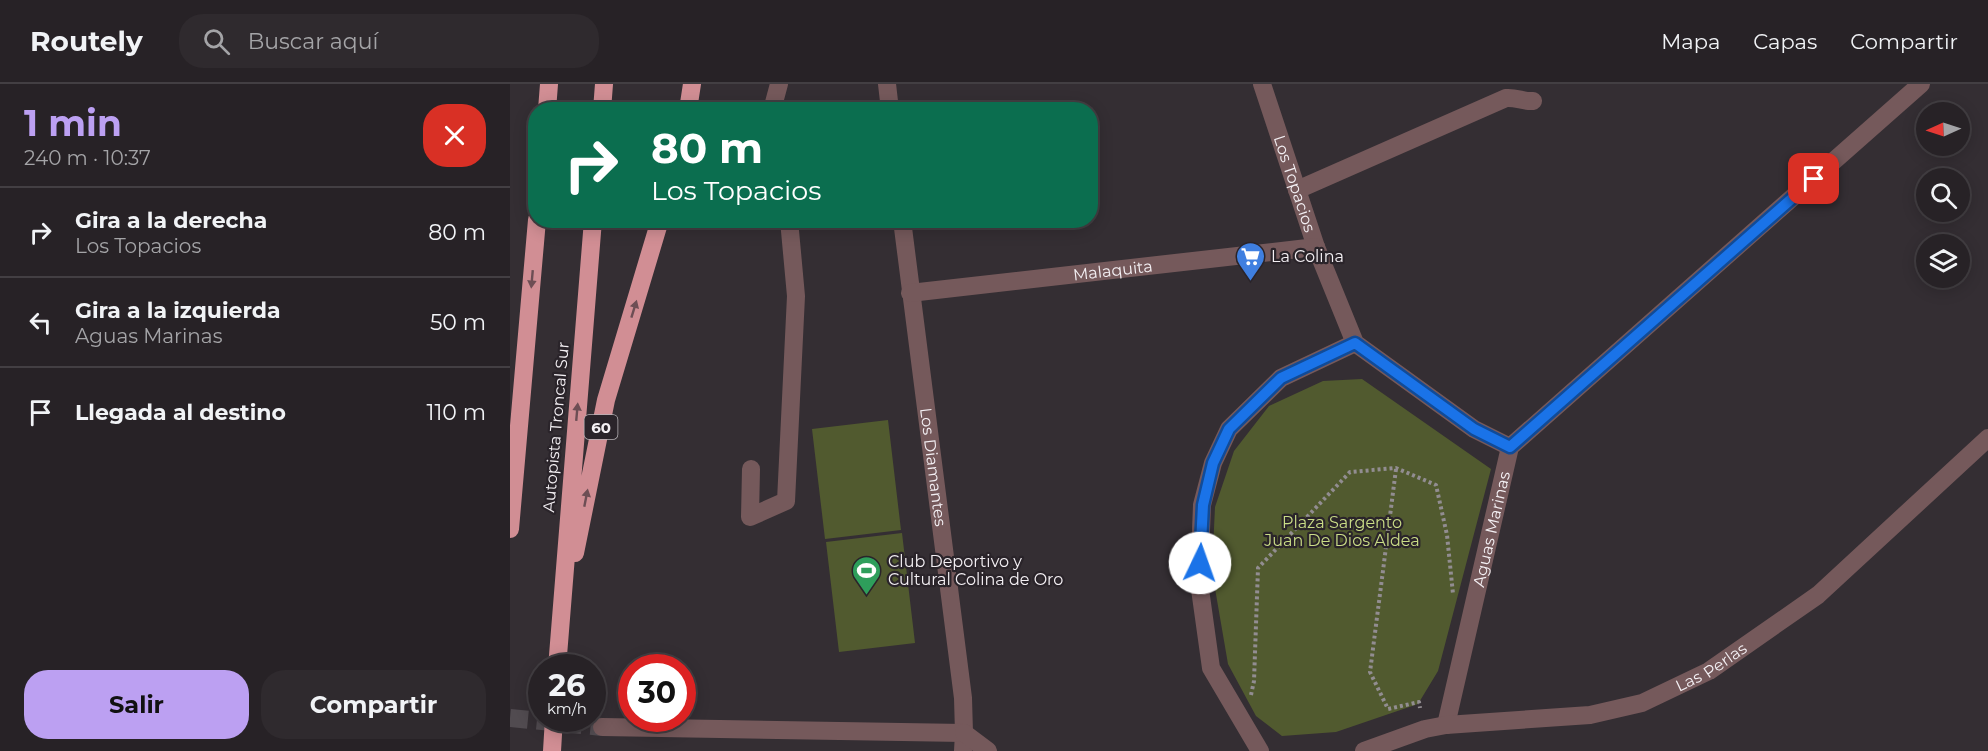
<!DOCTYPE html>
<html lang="es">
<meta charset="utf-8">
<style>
:root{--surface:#272226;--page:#2f2a2e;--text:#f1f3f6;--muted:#a4a4a7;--line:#433f43;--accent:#bca0f2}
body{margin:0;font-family:Montserrat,sans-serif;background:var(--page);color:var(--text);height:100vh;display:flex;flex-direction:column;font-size:22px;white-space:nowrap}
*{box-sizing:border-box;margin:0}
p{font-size:20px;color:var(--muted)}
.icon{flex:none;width:33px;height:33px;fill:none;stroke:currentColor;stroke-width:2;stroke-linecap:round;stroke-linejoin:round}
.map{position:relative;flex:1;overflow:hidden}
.sheet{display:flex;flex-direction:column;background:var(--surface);width:510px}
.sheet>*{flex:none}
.banner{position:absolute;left:18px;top:18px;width:570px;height:126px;border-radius:24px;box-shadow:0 3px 15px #0003,0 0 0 2px var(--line);background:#0b6e4f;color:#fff;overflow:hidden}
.needle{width:39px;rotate:267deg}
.buttons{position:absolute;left:1406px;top:18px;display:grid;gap:12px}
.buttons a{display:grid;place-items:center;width:54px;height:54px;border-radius:50%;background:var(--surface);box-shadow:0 3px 15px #0003,0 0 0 2px var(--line);font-size:30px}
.speed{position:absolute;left:18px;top:570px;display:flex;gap:12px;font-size:30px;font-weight:700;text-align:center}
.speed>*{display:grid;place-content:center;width:78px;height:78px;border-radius:50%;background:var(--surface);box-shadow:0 3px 15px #0003,0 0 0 2px var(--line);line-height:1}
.speed small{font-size:15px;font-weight:400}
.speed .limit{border:9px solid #d22;background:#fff;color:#111}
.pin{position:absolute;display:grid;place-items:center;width:51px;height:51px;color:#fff;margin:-26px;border-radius:12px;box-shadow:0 3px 9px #0006}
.me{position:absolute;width:66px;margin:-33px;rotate:3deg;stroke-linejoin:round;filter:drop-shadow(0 0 4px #0008)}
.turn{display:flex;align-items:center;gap:21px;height:126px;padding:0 24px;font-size:27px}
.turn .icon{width:78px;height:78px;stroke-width:2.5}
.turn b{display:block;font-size:42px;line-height:51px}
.round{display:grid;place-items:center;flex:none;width:63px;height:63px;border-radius:24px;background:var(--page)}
.headline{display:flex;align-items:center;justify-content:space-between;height:102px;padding:0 24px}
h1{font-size:36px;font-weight:700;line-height:45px;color:var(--accent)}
.action{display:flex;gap:12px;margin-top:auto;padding:12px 24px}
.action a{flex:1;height:69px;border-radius:24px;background:var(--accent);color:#111;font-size:24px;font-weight:700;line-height:69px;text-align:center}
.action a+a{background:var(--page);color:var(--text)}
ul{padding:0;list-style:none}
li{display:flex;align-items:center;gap:18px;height:90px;padding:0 24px;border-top:2px solid var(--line)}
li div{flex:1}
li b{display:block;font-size:22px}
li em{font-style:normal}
header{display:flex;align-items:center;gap:36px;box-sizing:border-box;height:84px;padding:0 30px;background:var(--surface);border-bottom:2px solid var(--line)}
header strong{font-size:28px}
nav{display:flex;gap:33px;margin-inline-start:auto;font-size:21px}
.search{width:420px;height:54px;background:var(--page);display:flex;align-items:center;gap:15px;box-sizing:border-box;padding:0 21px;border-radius:24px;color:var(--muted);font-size:22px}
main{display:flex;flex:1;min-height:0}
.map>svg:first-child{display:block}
.green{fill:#515a2f}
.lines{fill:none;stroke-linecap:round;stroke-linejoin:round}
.minor-tunnel{stroke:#514b50;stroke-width:18;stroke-dasharray:18 9;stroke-linecap:butt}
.path{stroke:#928d91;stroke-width:4;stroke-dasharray:3 3;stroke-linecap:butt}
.minor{stroke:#75595b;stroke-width:18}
.highway{stroke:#d18e94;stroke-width:18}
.oneway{fill:#6d4e54}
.route-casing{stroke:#114b97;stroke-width:15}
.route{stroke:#1a73e8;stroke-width:10}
.labels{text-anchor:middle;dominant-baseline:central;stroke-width:4.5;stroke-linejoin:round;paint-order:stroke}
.shield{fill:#2a242a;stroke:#b7b3b7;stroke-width:1.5}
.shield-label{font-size:15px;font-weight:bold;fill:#f4f0f4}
.street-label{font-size:16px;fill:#f4f0f4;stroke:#2a242a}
.poi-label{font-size:16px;fill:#f4f0f4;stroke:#2a242a;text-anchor:start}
.park-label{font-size:16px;fill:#cadd87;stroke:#2a242a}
</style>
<header>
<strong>Routely</strong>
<div class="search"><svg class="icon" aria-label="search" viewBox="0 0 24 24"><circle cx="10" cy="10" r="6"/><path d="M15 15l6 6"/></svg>Buscar aquí</div>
<nav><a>Mapa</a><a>Capas</a><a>Compartir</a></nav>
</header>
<main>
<section class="sheet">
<div class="headline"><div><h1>1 min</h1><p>240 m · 10:37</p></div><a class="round" style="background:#d93025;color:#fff"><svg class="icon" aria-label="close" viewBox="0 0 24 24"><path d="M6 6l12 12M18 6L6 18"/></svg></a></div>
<ul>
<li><svg class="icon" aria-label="right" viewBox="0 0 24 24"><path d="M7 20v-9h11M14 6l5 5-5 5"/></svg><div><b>Gira a la derecha</b><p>Los Topacios</p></div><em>80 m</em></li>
<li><svg class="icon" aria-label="left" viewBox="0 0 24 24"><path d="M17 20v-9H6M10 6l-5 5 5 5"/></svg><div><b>Gira a la izquierda</b><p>Aguas Marinas</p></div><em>50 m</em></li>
<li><svg class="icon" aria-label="arrive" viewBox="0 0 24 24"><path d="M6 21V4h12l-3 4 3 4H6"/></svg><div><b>Llegada al destino</b></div><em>110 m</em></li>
</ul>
<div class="action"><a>Salir</a><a>Compartir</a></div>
</section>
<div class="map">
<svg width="1478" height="667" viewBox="0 0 1478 667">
<rect width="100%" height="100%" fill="#342e33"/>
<path class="green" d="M852,295L981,385L928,587L908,620L826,648L772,652L746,632L718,580L702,487L705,423L724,367L759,322L813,297Z
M378,336L391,446L315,455L302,345Z
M392,449L405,559L329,568L316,458Z"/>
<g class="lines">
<path class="minor-tunnel" d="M0,634L92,643"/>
<path class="path" d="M886,385L860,588L878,625L909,618L910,624
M741,611L744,597L748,484L840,388L886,384L926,401L937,451L943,510"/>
<g class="minor">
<path d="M377,0L380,26"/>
<path id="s1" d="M752,0L806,163L845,259L964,345L1000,363"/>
<path d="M262,26L269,0"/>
<path d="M787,106L996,14C1006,13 1014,18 1023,17"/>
<path id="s2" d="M392,136L453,614L454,649L453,667"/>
<path id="s3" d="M400,209L806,163"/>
<path d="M241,385L240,433L276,417L286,212L279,136"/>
<path id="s4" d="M936,641L1000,363L1411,0"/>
<path d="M92,643L454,649"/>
<path d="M454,649L478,667"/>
<path d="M750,667L701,584L689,498L692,421L703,379L719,345L771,294L845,259"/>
<path id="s5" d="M854,667L915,645L936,641L1080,631L1132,619L1199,587L1308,511L1478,354"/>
</g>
<path class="highway" d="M37,26L39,0
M92,26L94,0
M178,26L182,0
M0,445L27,136
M65,469L96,316L150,136
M47,584L83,136
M42,667L44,634"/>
</g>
<defs><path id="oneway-solid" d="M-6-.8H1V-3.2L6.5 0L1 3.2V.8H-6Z" transform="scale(1.5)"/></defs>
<g class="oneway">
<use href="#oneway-solid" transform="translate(22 195) rotate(95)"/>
<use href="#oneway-solid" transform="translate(124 225) rotate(-73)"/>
<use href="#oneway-solid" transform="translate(67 328) rotate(-85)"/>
<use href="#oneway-solid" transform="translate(76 414) rotate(-79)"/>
</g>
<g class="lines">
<defs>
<path id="route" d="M690,479L693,421L703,379L719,345L771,294L845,259L964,345L1000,363L1304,95"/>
</defs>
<use href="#route" class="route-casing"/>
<use href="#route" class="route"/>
</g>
<defs>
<symbol id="supermarket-pin" viewBox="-11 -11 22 30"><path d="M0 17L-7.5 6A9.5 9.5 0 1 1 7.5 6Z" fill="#3f7fe0" stroke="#2a242a"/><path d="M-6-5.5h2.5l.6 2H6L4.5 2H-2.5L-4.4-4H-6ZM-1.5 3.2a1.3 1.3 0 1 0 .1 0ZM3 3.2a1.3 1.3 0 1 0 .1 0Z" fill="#fff"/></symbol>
<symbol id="stadium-pin" viewBox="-11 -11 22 30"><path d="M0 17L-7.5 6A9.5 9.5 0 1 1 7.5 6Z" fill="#2e9e5b" stroke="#2a242a"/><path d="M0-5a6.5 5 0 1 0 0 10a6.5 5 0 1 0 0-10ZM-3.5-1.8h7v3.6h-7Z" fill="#fff"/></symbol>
</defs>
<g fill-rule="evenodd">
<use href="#supermarket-pin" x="724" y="156" width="33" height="45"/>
<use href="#stadium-pin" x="340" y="470" width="33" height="45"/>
</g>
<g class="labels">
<rect class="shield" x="74.5" y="331" width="33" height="24" rx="4.5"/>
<g class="shield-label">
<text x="91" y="343">60</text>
</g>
<g class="street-label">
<text stroke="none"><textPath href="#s1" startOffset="105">Los Topacios</textPath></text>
<text stroke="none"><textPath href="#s3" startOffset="204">Malaquita</textPath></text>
<text transform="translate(46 343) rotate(-85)">Autopista Troncal Sur</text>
<text stroke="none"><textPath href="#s2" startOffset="249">Los Diamantes</textPath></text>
<text stroke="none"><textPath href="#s4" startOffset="201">Aguas Marinas</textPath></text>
<text stroke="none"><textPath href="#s5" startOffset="362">Las Perlas</textPath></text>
</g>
<g class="poi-label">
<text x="761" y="172">La Colina</text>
<text x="378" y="477">Club Deportivo y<tspan x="378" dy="18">Cultural Colina de Oro</tspan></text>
</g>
<g class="park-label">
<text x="832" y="438">Plaza Sargento<tspan x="832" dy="18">Juan De Dios Aldea</tspan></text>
</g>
</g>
</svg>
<div class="buttons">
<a><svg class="needle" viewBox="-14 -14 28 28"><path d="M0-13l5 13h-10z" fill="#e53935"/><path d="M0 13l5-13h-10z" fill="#a4a4a7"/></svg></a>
<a><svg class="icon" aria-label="search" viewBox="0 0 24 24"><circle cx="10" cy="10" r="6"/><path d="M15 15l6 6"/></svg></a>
<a><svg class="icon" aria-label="layers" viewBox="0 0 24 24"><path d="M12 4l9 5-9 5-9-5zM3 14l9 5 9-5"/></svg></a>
</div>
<div class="speed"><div>26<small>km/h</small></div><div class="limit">30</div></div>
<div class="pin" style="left:1304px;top:95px;background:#d93025"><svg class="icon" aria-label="arrive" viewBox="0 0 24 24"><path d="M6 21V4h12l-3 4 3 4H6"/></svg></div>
<svg class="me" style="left:690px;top:479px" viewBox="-20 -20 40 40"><circle r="19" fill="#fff"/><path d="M0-13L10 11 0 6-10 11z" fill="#1a73e8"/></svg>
<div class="banner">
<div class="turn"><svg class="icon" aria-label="right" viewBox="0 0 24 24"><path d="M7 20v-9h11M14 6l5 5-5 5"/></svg><div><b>80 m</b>Los Topacios</div></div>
</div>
</div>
</main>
